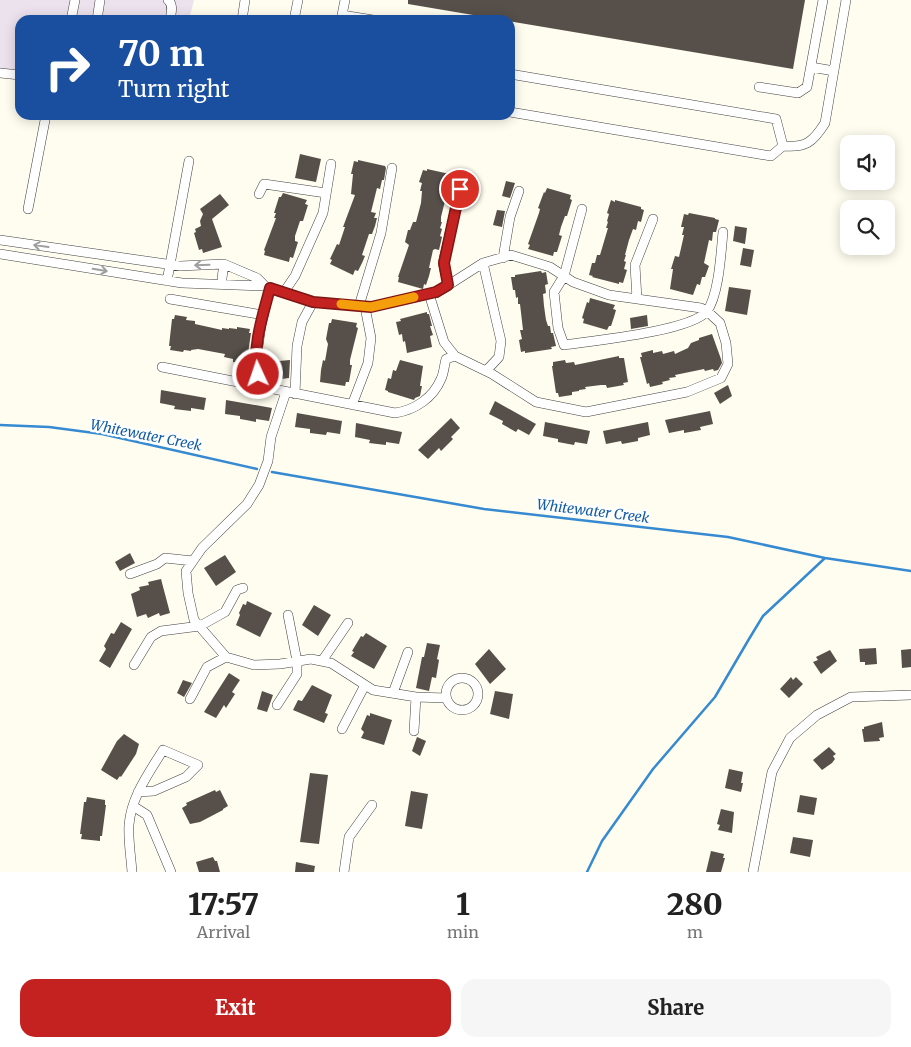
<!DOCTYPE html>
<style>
:root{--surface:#fff;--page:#f6f6f6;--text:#222;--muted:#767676;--accent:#c32220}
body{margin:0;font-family:Merriweather,serif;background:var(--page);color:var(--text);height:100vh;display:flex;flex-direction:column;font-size:19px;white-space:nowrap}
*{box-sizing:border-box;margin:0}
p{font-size:16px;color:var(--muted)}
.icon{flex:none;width:28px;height:28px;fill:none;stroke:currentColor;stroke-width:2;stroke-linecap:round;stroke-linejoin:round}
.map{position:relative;height:872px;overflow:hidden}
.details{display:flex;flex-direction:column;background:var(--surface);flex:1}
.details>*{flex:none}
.guide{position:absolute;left:15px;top:15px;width:500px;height:105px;border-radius:15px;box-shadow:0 2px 12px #0003;background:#1a4fa0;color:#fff;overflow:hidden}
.tools{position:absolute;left:840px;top:135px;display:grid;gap:10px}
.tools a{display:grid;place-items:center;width:55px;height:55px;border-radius:10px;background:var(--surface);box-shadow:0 2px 12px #0003;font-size:25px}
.pin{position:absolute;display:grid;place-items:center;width:42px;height:42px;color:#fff;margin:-21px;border:2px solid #fff;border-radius:50%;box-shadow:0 1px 5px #0007}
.me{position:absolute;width:55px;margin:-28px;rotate:357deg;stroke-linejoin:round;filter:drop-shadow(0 0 4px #0008)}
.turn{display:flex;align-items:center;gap:18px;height:105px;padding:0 20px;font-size:22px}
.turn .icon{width:65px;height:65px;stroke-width:2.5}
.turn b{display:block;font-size:35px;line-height:42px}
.eta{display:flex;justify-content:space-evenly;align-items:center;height:85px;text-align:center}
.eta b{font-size:30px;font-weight:800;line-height:35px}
.cta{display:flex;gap:10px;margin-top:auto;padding:10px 20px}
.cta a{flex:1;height:58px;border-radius:15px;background:var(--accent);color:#fff;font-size:20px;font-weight:800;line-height:58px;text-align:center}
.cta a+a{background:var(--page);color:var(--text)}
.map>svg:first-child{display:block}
.industrial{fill:#ece2ed}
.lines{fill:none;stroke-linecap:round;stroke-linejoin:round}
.stream{stroke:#368ad2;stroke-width:2.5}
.building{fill:#57504a}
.minor-casing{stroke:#414141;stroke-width:10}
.minor{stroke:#fff;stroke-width:9}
.oneway{stroke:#9f9f9f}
.route-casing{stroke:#7f1615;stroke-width:12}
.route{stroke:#c32220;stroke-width:9}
.slow{stroke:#f59e0b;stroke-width:9}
.labels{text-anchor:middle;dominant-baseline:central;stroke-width:5;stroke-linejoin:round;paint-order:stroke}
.water-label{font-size:14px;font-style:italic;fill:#125ca5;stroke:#fff}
</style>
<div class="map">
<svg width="911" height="872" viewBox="0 0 911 872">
<rect width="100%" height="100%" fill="#fffdef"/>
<path class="industrial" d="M0,0H194L189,20H20V80L0,77Z"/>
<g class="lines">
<path class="stream" d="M0,425L49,427L102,434L257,469
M272,472L484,509L728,537L825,558L911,571
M587,872L602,841L653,769L715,697L749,639L763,616L825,558"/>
</g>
<path class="building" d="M408,0H805L793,69L408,4Z
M300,154L321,159L316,182L295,178Z
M358,160L385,166L386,168L384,180H382L380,189L377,188L371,212L376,213L374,218H377L375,226L372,234H369L362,255L365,256L362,263L358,271L355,270L353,275L330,264L332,260L330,259L337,244L339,245L345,227H343L355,195L351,194L353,174H351L354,161L358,162Z
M427,169L454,175L453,177H457L454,189H451L449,197H446L441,217V222H442L440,228L442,229L440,236L442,237L439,250L435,249L433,250L429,268H431L429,276L426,285L424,284L423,289L398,282L399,277H398L409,245L405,242L408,230H410L413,222H416L421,203L422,191H420L422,183L419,182L423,170L427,171Z
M506,181L515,183L510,198L502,196Z
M547,188L571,195L570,199L572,200L567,216H565L561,227L559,235L562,236L557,252H554L553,256L528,249L530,245L528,244L539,213L540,209L538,208L544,192L545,193Z
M283,193L307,200L305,204L308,205L303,221H300L295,236V241L298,242L293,258L290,257L289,262L264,255L265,251L264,250L276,218H274L276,213H274L279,197H281Z
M220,194L229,205L212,219L222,247L203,253L202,249L199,250L194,233L196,232L195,229L201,226L200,221L203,214L200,209Z
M611,200L615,202V200L641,207V209L644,210L641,222L638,221L636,230L633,229L629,240L625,255H626L624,261L626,262L624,269L627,270L623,283L619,282V284L592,277L593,276L589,275L592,263H595L597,255H600L608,228H606L608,222L607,221L609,214L607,213Z
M497,210L505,211L502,227L493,225Z
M689,213L715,218V219L719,220L716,232H713L712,241L709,240L704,263L709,266L705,277H702L700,285L697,284L693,295L670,289L673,269H671L675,256L679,257L684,235H682L684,227H681L684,214L688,215Z
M735,226L747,228L745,244L733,241Z
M743,248L754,250L751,267L740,265Z
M541,271L542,273L546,272L548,284L545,285L546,293L543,294L544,306L546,320L548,326H550L551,333H553L556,346L551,347L552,349L525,353V351L521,352L519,340L522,339L520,330H523L520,304H518V297L516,298L515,290H513L511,277H515V275Z
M729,287L751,290L747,315L725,311Z
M590,298L615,305L613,309L616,310L614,317L611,326H609L607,330L583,323L584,319L582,318L587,302L589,303Z
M427,312V314H429L432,326H430L433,335L430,336L432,347L407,353L405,341L403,342L402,334L399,335L396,322L401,321L400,319Z
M175,315L187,317L186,320L195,321V324L222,330V328L229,329V328L237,329V327L250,329L249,333H251L247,360H245V364L233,362V359L224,357L225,354L198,349L191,350V351L184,350L183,352L170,350L171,346H169L172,319H174Z
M647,315L648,326L631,329L630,318Z
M332,319L357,323L356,327L358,328L350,360V365H352L349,382H346L345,386L320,382L321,370L323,360L325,361L328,344L326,339L329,323H331Z
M712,334L721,359L722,363L718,370L714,371L713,369L705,371L704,369L675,375L676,377L669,378L670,380L662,382L663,384L650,387L649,383L647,384L640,357H642L641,353L653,350V353L662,351L663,354L674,351L675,354L688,348L691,343L699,340V338Z
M619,356V358H624L628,382L623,383L624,385L607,388L606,385H601L585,387L586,389L579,390V391L572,392V395L559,397L558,393H556L552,366H553V362L565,360L566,363L574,362L575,365Z
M290,360L289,378L281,379L279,361Z
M400,360L423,366L420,386H422L420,396L415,398L414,400L388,392V391L385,390L388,378L391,379L393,370L396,371Z
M728,385L732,396L720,404L714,393Z
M161,390L206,398L204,410L191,408V411L174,409L175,406L160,403Z
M226,400L272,408L269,421L256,419V422L246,420L240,419V416L225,414Z
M495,401L536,424L529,435L518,429L516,432L502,424L503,421L489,414Z
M710,411L713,424L700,427L701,430L684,433V430L669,433L665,420Z
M297,413L342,421L340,434L327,432L326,435L310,433V429L295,427Z
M451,418L460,428L451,437L453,439L441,451L439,448L428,459L418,450Z
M545,422L590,431L587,444L575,442L574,445L558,442V439L543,436Z
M648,422L650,435L638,438V441L622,444L621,441L606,444L603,431Z
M356,423L402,432L399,444L386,442V445L369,443L370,440L355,437Z
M130,553L135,563L120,571L115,562Z
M225,555L236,572L216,586L204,568Z
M161,579L170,613L160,616L159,613L148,618L146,614L137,617L131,594L140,590L139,587L149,585L148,582Z
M247,601L272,613L260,637L236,625L240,615L239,613L243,604L246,605Z
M314,605L331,615L318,636L302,625Z
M121,622L132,629L110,668L99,661L106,649L104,646L111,633L114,634Z
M366,633L387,646L374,669L351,656L354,652L352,651L361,636L363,637Z
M427,643L440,645L437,659L439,660L436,678L432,677L429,691L416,688L422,657H424Z
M876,648L877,664L865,665V662H860L859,649Z
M489,649L506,669L490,684L475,664Z
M911,649V667L902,668L901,650Z
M830,650L837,661L821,674L813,662L818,660L816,657Z
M229,673L240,680L232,692L235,694L226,708L224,705L216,718L204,712Z
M791,677L793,680L796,677L803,684L789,698L780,689Z
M183,680L192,683L184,697L177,693Z
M312,685L332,695L325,713L328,714L324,723L293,710L298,700L302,701Z
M262,691L273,695L267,712L257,709Z
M495,691L513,694L509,719L490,714Z
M370,713L392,720L384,745L361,738L364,732L361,729L367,715L370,716Z
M882,722L884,737L879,738L880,741L864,742L862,729H864V727Z
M124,734L139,744L136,754L121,777L120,776L117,780L101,770L117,741Z
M417,737L426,741L420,756L412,751Z
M829,747L836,754L833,756L835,759L832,763L822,770L813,760Z
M729,769L743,772L741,783H743L741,792L725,788Z
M310,773L328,775L319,844L300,842Z
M215,790L216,792L220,790L228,806L223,809V810L200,822L190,824L182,808L187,805L186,803Z
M411,791L428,794L422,829L405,826Z
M800,795L817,798L814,815L797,812Z
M87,797L105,800V805H106L102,836H100V841L81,839L82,834H80L83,811L84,802H86Z
M721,809L734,812L732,833L718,830L720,825L717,824Z
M793,837L813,840L810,857L790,853Z
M711,851L724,854L723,858H725L721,872H706Z
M213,857L215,861H217L220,872H199L196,862Z
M296,862L315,866L314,872H295Z"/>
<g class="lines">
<defs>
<path id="minor" d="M168,0C174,5 171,13 170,20
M342,15L373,20
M71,20L75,0
M97,20L100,0
M242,20L245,0
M294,20L298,0
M341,20L345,0
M811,67L834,71
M0,73L20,75
M510,74L776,119L783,146
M759,87L798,93L807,87L823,0
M510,112L771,156L783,146C806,148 813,142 825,123L846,0
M259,194L264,184L326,193
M28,209L46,115
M582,209L564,276L554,292L558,328L564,345C592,341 692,331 707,311C719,295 721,252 723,232
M0,240L180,266L224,264L257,278L265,286
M0,254L182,283L265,286L313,302L371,307L429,294L436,293L483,263L511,255L550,267L573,282L609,295L701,308L707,311L720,323L726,343L728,364L721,378L687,392L586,412L536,402L492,374L455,356L444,342L429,294
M503,258L510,217L519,191
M483,263L501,341L499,357L486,371
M222,278L224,264
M167,281L189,161
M448,285L443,263L460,189
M284,292L295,276L323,213L331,164
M170,299L263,315
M637,299L635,265L653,219
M359,306L381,233L392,168
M162,367L395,413C415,410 433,398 441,379C444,373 444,366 446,359L455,356
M261,387L256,362L261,325L270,287
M286,392L271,437L268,461L259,485L247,504L202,548L186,571L188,593L194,620L226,657L254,665L280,664L311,659L331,663L373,690L416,697L446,698
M295,394L297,346L302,322L313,302
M352,405L368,363L371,338L365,307
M130,574L157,564L165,558L193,561
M322,661L348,623
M134,665L151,637L161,631L200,626L225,612L237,590L243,588
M446 694a16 16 0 1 1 32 0a16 16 0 1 1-32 0Z
M393,693L408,652
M190,699L207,667L226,657
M277,705L297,674V661L288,615
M342,729L365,685
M414,731L416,697
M133,806L147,815L171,872
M132,872C131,857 128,840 129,825C131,797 149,773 163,750L198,765L186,777L154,791L138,792
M344,872L349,837L372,805
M753,872L772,772L790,738L817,715L851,697L911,695"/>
</defs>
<use href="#minor" class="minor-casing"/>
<use href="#minor" class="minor"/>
</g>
<defs><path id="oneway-shaft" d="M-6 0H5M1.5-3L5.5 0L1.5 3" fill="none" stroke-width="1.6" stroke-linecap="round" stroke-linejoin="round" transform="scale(1.25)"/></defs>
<g class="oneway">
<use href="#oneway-shaft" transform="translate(41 246) rotate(-172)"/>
<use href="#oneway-shaft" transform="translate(202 265) rotate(178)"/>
<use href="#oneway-shaft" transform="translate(100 270) rotate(9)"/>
</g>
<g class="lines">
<defs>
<path id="route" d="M258,374C252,346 263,315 270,288L313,302L371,307L436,292L448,285L444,263L460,189"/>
</defs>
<use href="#route" class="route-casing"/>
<use href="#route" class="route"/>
<path class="slow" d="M341,304L371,307L414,297"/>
</g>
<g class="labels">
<g class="water-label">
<text transform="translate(146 435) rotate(11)">Whitewater Creek</text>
<text transform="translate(593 511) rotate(7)">Whitewater Creek</text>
</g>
</g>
</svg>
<div class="tools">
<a><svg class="icon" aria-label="sound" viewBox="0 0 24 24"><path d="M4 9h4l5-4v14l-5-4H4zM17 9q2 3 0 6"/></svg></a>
<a><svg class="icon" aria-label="search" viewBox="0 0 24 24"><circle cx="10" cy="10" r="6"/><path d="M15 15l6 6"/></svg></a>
</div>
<div class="pin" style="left:460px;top:189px;background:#d93025"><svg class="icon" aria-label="arrive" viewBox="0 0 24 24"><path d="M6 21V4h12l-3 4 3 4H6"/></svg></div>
<svg class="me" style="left:258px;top:374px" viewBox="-20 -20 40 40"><circle r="17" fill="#c32220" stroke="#fff" stroke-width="3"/><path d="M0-11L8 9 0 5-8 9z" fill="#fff"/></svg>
<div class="guide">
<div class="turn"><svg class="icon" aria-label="right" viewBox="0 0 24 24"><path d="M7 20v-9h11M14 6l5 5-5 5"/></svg><div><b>70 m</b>Turn right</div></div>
</div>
</div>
<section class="details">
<div class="eta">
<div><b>17:57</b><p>Arrival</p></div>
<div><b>1</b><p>min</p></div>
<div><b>280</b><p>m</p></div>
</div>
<div class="cta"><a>Exit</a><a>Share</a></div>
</section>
